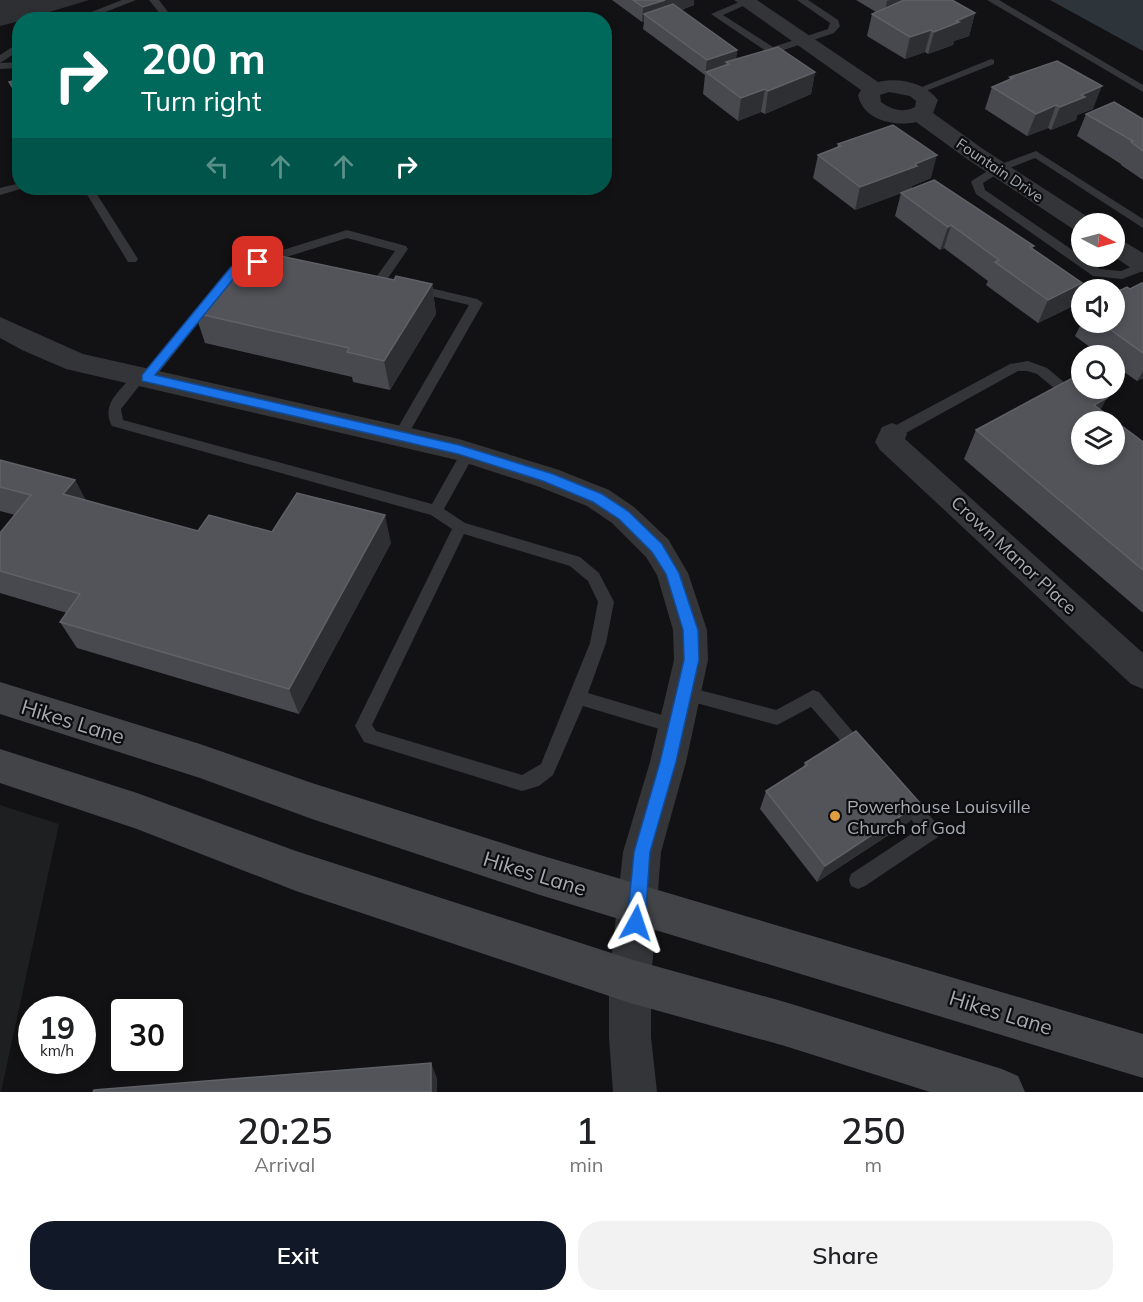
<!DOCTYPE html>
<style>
:root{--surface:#fff;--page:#f2f2f2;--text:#202124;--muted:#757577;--accent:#111827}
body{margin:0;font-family:Mulish,sans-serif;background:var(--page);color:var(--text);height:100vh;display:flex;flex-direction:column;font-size:22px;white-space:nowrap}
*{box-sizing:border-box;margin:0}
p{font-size:20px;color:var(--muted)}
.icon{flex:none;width:33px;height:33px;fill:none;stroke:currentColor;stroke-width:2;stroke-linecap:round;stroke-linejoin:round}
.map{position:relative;height:1092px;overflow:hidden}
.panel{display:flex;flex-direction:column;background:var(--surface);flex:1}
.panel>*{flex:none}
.top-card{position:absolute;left:12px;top:12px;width:600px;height:183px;border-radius:24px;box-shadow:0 3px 9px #0003;background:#00695c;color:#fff;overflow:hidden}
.needle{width:39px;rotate:96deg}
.tools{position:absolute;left:1071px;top:213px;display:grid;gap:12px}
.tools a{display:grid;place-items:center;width:54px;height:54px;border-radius:50%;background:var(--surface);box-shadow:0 3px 9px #0003;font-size:30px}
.speed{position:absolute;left:18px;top:996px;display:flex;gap:12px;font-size:30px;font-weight:700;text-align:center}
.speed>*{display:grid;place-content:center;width:78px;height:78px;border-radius:50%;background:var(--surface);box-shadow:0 3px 9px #0003;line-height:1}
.speed small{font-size:15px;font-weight:400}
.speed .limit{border:3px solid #111;border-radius:9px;background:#fff;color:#111}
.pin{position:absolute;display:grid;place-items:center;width:51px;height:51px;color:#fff;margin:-26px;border-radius:12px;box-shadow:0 3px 9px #0006}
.me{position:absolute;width:66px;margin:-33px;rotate:5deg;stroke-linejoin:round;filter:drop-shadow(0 0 4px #0008)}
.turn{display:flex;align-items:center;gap:21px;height:126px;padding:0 30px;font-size:27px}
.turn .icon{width:78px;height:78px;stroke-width:2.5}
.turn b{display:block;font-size:42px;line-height:51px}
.lanes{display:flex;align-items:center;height:57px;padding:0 30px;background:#0003;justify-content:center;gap:30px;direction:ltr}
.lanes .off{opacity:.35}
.eta{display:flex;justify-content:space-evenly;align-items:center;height:102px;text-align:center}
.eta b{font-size:36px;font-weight:600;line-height:42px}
.action{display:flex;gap:12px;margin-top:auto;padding:12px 30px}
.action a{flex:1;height:69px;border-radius:24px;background:var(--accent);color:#fff;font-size:24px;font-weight:600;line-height:69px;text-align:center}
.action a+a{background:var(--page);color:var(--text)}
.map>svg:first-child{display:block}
.built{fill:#1e1f20}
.water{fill:#2d353b}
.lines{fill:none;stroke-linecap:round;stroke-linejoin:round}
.lane{fill:#343538;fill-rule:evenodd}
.street{fill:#343538;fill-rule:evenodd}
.secondary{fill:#424448;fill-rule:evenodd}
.wall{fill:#48494f}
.shaded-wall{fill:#2e2f33}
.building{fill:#525459;stroke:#5f6167;stroke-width:1.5;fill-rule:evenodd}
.route{fill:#1a73e8;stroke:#114b97;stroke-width:1.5}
.poi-dot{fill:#dd9f40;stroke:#0d0d0f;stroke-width:2}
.labels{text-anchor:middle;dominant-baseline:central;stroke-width:4.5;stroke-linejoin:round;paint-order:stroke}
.far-street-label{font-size:15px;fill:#a5aab3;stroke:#0d0d0f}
.street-label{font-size:18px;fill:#a5aab3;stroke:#0d0d0f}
.poi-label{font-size:18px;fill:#a5aab3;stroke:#0d0d0f;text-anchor:start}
.near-street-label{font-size:21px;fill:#a5aab3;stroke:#0d0d0f}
</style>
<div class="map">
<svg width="1143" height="1092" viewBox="0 0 1143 1092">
<rect width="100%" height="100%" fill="#121214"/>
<path class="built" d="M0,805L59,824L1,1092H0Z"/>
<path class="water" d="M1050,0H1143V51Z"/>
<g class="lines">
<path class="lane" d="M122,0H136L85,20H71Z
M149,0H159L174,20H165Z
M744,0L752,2L723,15L773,47L828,29L830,23L797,0H808L838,20L840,26L834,33L775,53H769L711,14Z
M987,0H999L1143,85V92Z
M20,42V50L0,63V55Z
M991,59L994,60V64L921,93L912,91Z
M20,62V68L0,69V63Z
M1036,151L1143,219V228L1035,158L1002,171L983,183L985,190L1100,269L1121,271L1143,262V271L1122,279L1093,276L976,194L971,182L973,180L994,167Z
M20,183V188H24L0,195V188Z
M83,188H93L138,259L136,262H128Z
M347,230L406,246L408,249L388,278L477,299L483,303L405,440L400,441L393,436L469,305L376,283L374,280L395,251L347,238L261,265L255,261L257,258Z
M209,298L213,299L215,302L213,305L152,381H143L121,409L123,420L432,504L463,449H473L475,453L444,509L465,523L580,557L599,573L614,602L606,643L588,693L682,721L684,726L682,731L676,734L583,706L553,775L539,786L522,791L364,742L355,726L452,529L431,515L112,426C100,404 121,390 135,373H144L205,299ZM464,534L570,566L588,581L598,602L590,643L541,764L522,775L376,731L372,725Z
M1028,361L1047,368L1112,422H1095L1037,374L1027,371H1018L897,438H887L885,434L887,430L1010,364Z
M684,686L776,710L813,690L819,692L869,751L866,756L860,759L854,756L811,707L777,725L678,698L676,693L678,688Z
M902,790L908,792L938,825L941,831L938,837L865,886L858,889L851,886L849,880L851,874L919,829L893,798L896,792Z"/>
<path class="street" d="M734,0H757L878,82C898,77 925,82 938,100L933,113L983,149L1091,219L1094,224H1082V231L1073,229L967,159L916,122C894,127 863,120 858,95L861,90ZM889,92L910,96L916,101L915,107C903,113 892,110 881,102L880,95Z
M1114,238L1123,241L1143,253V272L1134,270L1113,256Z
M0,317L83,354L459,439L559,470L609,490L634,507L668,539L688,573L707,630L708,660L686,762L661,852L651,981V1037L657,1092H613L609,1037V981L623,852L650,762L674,660L673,630L657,575L646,557L612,523L587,506L537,486L457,460L66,369L22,350L0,338Z
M892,423L902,427L907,434L905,439L1143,653V689L1131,684L880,450L875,442L882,427Z"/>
<path class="secondary" d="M0,682L200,744L312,783L540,855L1143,1034V1078L540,895L312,819L200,778L0,714Z
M0,749L137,793L296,851L630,959L785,1002L1002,1069L1018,1076L1025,1092H930L785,1046L630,1003L296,891L137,829L0,783Z"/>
</g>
<path class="wall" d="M612,0H694V5L681,10L737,50L736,59L815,72L811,94L765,114L761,112L738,121L703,94L705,75L643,29L644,22H642Z
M856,0H952L975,13L969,36L954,41L953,45L928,54L925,52L905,59L867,36L872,14L876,12Z
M1010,77L1093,109L1077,115L1076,120L1051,130L1048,128L1027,136L985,109L992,87L1009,80Z
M20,79V106L9,82Z
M1086,114L1143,119V180L1121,165V164L1077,136Z
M838,144L931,178L912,186L911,189L1034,246L1032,249L1082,283L1071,307L1038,323L986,285L988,281L944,248L940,250L895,216L901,193L904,192L855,210L813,178L818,155L837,147Z
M394,280L432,284L436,314L390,390L353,382L352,377L205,343L195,313Z
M1143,284V378L1137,381L1114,365V356H1102L1075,336L1082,322H1114L1130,289Z
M1101,410L1143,442V613L964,459L976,430Z
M0,460L75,480L86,501L198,531L272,532L391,543L299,714L77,648L60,622L67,613L0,593V533L15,515L0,511Z
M805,763L920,803L910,821L817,882L760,809L766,791L803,768Z"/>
<path class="shaded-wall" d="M0,0H89L23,20H20V21L0,26Z
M665,0H694V5L651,19L644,14V22H642L643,7Z
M890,0H911L884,16L887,1Z
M975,13L969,36L954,41L953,45L928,54L934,32L956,21Z
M931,30L925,52L905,59L910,37Z
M737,50L735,65L729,64L726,62V68L706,72L705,75L707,60Z
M815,72L811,94L765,114L768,91Z
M1102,86L1093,109L1077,115L1076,120L1051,130L1060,107L1081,95Z
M765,89L761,112L738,121L741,98Z
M1056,105L1048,128L1027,136L1036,114Z
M937,155L931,178L912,186L911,190L855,210L860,187Z
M951,225L944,248L940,250L948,227Z
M1082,283L1071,307L1038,323L1048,300Z
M432,284L436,314L390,390L384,361Z
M1143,371V378L1137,381Z
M1107,398L1094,422V405Z
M75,480L90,508L63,494Z
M385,515L391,543L299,714L289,689Z
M920,803L910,821L817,882L825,866Z
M431,1063L437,1078V1092H431Z"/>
<path class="building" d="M633,0H665L643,7Z
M904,0H952L975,13L956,21L959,22L934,32L931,30L910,37L872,14Z
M673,4L737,50L707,60L644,14Z
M778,47L815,72L768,91L765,89L741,98L706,72L729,64L726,62Z
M1057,61L1102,86L1081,95L1085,97L1060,107L1056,105L1036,114L992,87L1013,78L1010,77Z
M20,79V99L9,82Z
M1114,102L1143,119V151L1131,142L1133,141L1086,114Z
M893,125L937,155L915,164L917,166L860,187L818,155L841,146L838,144Z
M934,180L1034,246L1030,247L1082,283L1048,300L995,262L999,260L951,225L948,227L901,193Z
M247,249L394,280L396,276L432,284L384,361L347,352L349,348L195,313Z
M1142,283L1143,284V353L1100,322H1114V293L1127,287L1130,289Z
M1076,376L1082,380V388H1093L1107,398L1094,405L1143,442V570L976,430ZM1082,422H1114V454H1082Z
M0,460L75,480L63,494L198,531L209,515L272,532L297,493L385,515L289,689L60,622L80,594L0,571V533L31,495L0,487Z
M856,731L920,803L825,866L766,791L807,765L805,763Z
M431,1063V1092H93L94,1090Z"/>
<path class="route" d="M258,259L262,260V265L239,272L155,375L459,445L553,474L602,494L628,511L662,544L679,573L698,630L699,660L676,762L650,852L645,923L642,929L636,932L630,929L627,923L634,852L660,762L684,660L683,630L666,574L652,552L619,519L593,502L543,481L458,454L142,381V375L231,267Z"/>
<circle class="poi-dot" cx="835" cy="816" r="6"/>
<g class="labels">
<g class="far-street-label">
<text transform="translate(1000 170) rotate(34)">Fountain Drive</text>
</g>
<g class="street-label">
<text transform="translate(1014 555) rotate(43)">Crown Manor Place</text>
</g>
<g class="poi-label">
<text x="847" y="806">Powerhouse Louisville<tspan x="847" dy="21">Church of God</tspan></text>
</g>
<g class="near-street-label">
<text transform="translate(73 721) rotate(17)">Hikes Lane</text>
<text transform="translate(535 873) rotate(17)">Hikes Lane</text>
<text transform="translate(1001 1012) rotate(17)">Hikes Lane</text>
</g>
</g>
</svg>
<div class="tools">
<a><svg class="needle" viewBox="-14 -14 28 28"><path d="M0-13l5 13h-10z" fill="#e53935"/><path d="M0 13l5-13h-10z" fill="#757577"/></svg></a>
<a><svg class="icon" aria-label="sound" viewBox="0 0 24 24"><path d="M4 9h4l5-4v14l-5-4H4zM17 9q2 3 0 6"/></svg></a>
<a><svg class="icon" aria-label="search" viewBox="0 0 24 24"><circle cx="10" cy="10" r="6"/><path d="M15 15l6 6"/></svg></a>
<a><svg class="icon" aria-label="layers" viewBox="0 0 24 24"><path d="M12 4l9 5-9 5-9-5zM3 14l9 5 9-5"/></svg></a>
</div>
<div class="speed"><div>19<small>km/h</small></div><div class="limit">30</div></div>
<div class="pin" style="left:258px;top:262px;background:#d93025"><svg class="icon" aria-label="arrive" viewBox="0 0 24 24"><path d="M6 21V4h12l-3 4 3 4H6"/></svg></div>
<svg class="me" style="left:636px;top:923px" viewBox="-20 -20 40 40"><path d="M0-17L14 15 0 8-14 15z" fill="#1a73e8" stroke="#fff" stroke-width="4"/></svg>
<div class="top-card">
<div class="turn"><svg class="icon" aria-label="right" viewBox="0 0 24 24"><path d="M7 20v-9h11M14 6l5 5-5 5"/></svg><div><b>200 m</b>Turn right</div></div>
<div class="lanes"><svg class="icon off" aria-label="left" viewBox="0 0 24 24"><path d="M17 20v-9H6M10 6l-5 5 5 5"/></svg><svg class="icon off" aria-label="ahead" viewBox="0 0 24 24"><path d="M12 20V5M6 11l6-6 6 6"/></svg><svg class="icon off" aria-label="ahead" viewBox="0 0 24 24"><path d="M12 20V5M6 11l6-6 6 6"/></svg><svg class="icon" aria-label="right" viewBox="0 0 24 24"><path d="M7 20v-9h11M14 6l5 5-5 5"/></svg></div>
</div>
</div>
<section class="panel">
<div class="eta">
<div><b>20:25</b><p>Arrival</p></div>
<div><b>1</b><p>min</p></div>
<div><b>250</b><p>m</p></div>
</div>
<div class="action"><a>Exit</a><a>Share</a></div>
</section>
